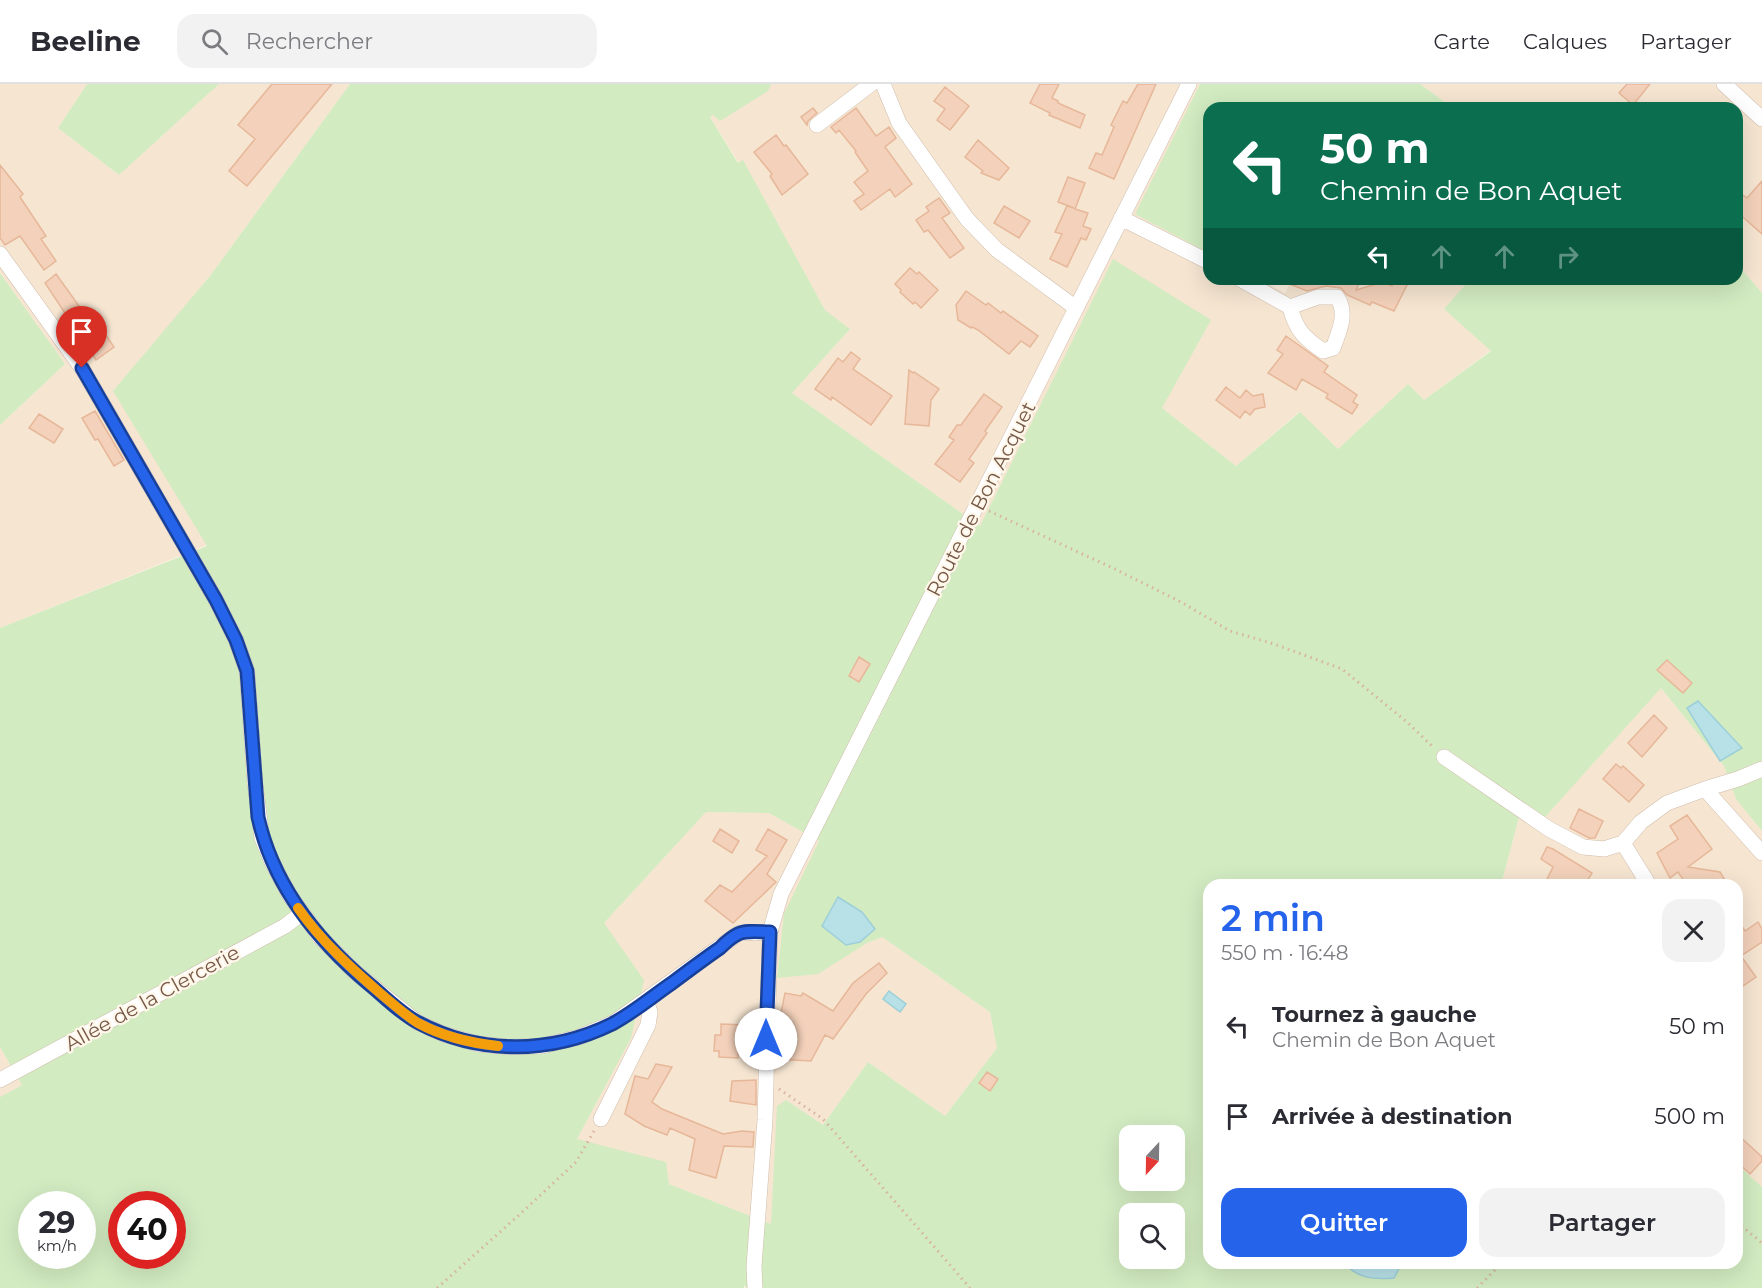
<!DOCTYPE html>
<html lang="fr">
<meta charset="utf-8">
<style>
:root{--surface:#fff;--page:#f2f2f3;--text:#2b2b33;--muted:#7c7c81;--line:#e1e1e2;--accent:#2563eb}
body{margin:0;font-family:Montserrat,sans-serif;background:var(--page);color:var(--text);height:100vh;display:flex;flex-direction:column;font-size:22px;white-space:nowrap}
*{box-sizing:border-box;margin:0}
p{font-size:20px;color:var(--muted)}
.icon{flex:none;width:33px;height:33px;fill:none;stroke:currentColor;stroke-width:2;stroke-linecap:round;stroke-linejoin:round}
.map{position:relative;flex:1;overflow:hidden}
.details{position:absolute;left:1203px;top:795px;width:540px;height:390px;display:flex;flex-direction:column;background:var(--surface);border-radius:18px;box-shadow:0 6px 24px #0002}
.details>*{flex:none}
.banner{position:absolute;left:1203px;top:18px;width:540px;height:183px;border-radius:18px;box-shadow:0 6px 24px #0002;background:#0b6e4f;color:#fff;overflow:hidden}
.needle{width:39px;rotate:202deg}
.buttons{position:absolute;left:1119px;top:1041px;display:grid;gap:12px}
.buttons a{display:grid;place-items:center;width:66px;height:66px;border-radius:12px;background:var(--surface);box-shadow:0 6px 24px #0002;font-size:30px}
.speed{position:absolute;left:18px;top:1107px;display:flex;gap:12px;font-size:30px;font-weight:700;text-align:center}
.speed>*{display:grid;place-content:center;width:78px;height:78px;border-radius:50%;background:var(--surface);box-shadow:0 6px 24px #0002;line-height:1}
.speed small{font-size:15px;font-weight:400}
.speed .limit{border:9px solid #d22;background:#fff;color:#111}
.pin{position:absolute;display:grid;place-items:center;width:51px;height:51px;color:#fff;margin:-62px -26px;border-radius:50% 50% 50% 0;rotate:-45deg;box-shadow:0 0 6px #0007}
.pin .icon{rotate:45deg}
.me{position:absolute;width:66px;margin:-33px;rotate:0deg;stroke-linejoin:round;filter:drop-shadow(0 0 4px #0008)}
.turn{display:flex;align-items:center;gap:21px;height:126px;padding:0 18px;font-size:27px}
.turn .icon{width:78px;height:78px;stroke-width:2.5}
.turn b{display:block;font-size:42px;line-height:51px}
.lanes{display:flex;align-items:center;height:57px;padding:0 18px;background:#0003;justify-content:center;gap:30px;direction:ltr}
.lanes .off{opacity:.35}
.round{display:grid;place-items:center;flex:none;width:63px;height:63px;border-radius:18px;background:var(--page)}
.summary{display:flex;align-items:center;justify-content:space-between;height:102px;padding:0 18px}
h1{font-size:36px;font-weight:600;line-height:45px;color:var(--accent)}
.action{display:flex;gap:12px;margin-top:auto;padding:12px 18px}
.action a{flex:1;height:69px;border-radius:18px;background:var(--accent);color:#fff;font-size:24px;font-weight:600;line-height:69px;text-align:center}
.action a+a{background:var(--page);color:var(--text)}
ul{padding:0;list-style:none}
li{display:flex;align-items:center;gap:18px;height:90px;padding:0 18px}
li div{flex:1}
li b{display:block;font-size:22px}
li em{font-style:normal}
header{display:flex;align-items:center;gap:36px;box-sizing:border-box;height:84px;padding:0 30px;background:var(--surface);border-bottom:2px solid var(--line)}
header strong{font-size:28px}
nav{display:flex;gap:33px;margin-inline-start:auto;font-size:21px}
.search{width:420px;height:54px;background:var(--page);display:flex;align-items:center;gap:15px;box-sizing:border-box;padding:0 21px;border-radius:18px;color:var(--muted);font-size:22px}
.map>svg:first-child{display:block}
.residential{fill:#f5e5d1}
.green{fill:#d2ebc1;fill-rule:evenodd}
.water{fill:#b7e0e7;stroke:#9dcfd9;stroke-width:1.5}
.building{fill:#f3d1ba;stroke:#e7b799;stroke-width:1.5}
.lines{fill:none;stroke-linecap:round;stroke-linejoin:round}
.minor-casing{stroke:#d1bdac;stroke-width:16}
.path{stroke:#d8b49d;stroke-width:3;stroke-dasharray:1.5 4.5;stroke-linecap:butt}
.minor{stroke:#fff;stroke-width:15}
.route-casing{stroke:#184099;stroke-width:15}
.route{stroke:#2563eb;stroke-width:10}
.slow{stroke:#f59e0b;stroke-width:10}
.labels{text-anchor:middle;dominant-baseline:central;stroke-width:4.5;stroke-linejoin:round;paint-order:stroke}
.street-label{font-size:20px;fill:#765948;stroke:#fff7ea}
</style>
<header>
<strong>Beeline</strong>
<div class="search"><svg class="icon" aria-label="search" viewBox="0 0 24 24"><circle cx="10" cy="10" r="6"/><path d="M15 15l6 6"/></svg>Rechercher</div>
<nav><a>Carte</a><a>Calques</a><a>Partager</a></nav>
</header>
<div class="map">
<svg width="1762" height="1204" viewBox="0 0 1762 1204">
<rect width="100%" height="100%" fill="#fdf3e3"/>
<path class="residential" d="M0,0H87L58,44L119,91L219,0H350L210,192L114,307L207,461L0,544V341L65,280L0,189Z
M749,0H1200L1136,130L1209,169V195H1259L1285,209L1292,195H1462L1467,200L1444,225L1491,266L1424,316L1408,300L1338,365L1299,328L1236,382L1162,324L1113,176L980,442L792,309L850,245L825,226L743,77L739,79L710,33L750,3Z
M1420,0H1762V209L1737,180V24H1453Z
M1661,604L1724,682L1736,715L1762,747V1103L1737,1080V801H1501L1519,733L1525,721L1545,732Z
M706,728L769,729L819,757L785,830L867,859L882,853L990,928L997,964L945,1032L868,978L823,1041L787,1017L771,1140L669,1100L577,1055L631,954L604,839Z
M0,963L22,1001L0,1013Z"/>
<path class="green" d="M87,0H219L119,91L58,44Z
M350,0H771L768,7L720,37L713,31L710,33L738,79L743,76L825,226L850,245L792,309L980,442L1113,175L1211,236L1162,324L1236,382L1300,328L1338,365L1408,300L1424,316L1491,267L1444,225L1466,200L1462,195H1737V180L1762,209V747L1736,715L1724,682L1661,604L1545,733L1525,721L1519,733L1501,801H1209V1179H1737V1080L1762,1103V1204H746L744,1201V1204H0V1013L22,1001L0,963V544L207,462L113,307L210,192ZM706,728L769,729L819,757L784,830L777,894L818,890L867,859L882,853L990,928L997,964L945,1032L868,978L823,1041L786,1016L777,1022L771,1140L669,1100L666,1078L577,1055L631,954L644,896L604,839ZM1130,1052H1174V1096H1130ZM32,1120H82V1172H32ZM122,1120H172V1172H122ZM1130,1130H1174V1174H1130Z
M1200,0H1420L1453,24H1209V169L1135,130Z
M0,189L65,280L0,341Z"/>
<path class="water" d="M1698,617L1742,664L1720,677L1687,624Z
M838,813L862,828L875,845L860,858L846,861L822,842Z
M889,907L906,920L900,928L883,915Z
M1344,1179H1402L1394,1194C1374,1196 1357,1194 1344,1179Z"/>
<path class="building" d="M272,0H332L247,102L229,87L255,55L238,41Z
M1040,0H1059L1052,14L1058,17V19L1085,31L1080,44L1049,31L1050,29L1030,19Z
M1138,0H1156L1114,95L1089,84L1096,69L1102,71L1114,43L1111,41L1123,17L1127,19Z
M1627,0H1650L1633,21L1619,9Z
M945,3L969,22L950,46L937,36L945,25L934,17Z
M813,24L817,29L808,37L807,41L801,33Z
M856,24L876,52L889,43L896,54L885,63L912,100L895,113L890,105L861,126L854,117L864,110L854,98L868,87L855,68L856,67L839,46L836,49L831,43Z
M776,51L784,62L786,61L808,90L782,111L770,92L772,90L754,68Z
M978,56L1009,84L999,96L981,89L983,87L965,73Z
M0,81L23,110L20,113L46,152L41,155L56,177L44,186L20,152L5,161L0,154Z
M1068,93L1085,99L1075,125L1088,129L1083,142L1091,145L1086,156L1081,154L1067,183L1050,175L1062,150L1055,148L1067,122L1074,124L1058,118Z
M1762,97V150L1737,128V107L1747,114Z
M939,114L950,129L942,134L964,164L950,174L928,146L924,148L916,136L929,127L926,123Z
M1004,122L1030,137L1019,154L994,139Z
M910,184L917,190L919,188L938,206L921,224L915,218L913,220L900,208L901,206L895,200Z
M56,190L89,236L94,233L114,263L96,276L45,199Z
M1361,195L1356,206L1383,198L1392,202L1395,195L1407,201L1394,227L1372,218L1370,221L1347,211L1341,204L1326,202L1307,207L1280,196Z
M966,207L986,221L988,219L1001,229L1003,227L1038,252L1030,263L1021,257L1009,270L978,246L972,243L971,244L958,236L956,221Z
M1286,252L1328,282L1324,288L1357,311L1353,318L1358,321L1352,330L1326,314L1328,310L1302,295L1296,306L1268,289L1283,270L1277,266Z
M851,268L860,275L853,285L892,312L871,341L832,313L831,316L815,305L838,274L843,278Z
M909,286L913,289L914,288L939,305L931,316L929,342L905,340Z
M1226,303L1240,314L1246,306L1253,312L1263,310L1265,323L1255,325L1250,331L1245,327L1240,334L1216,316Z
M984,310L1002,323L985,347L987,349L969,375L974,379L960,398L935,380L954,356L949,353L957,341H961Z
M95,327L124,376L114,382L98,355L95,356L82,334Z
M39,330L63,345L54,359L29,344Z
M859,573L870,580L859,598L849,592Z
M1667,576L1692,599L1683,609L1657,586Z
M1654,631L1667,644L1642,673L1628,659Z
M1616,680L1621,684L1623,682L1644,701L1629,718L1603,695Z
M1579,725L1603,737L1595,754H1589L1570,744Z
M1687,731L1712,765L1688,783L1720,788L1728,801H1695L1684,797L1678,788L1670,794L1657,769L1678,755L1670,742Z
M720,745L739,757L732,769L713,757Z
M768,745L787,756L767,790L776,798L733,839L705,817L720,801L732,808L767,772L756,766Z
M1547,763L1553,765L1592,789L1585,801H1544L1553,783L1541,775Z
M1737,835L1745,847L1758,838L1762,845V858L1741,872L1756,893L1737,906Z
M879,879L887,889L866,910L833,955L825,951L811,977L776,975L778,944L785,909L801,912L803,909L833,927L853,899Z
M721,940L746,941L744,967H738V974L719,973V967H714L715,951H721Z
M656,980L672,983L652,1018L662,1025L723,1050L742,1047L754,1048L753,1063L724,1062L716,1094L689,1086L695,1055L670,1044L667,1051L644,1042L625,1030L635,992L648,995Z
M987,988L998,995L990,1007L979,999Z
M756,996V1021L730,1017L732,997Z
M1737,1050L1762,1073V1077L1750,1090L1737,1078Z"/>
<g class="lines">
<defs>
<path id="minor" d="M883,0L899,39L967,135L997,166L1076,224
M1724,0L1762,35
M817,41L871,0
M1121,134L1209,178
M0,170L82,284L216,516L236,556L247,587L255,699L262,754L272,778L290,812L320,853L355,888L417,938L443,950L478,960L510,963L542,962L579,953L613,939L739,849L770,848
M1240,195L1290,223C1296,246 1304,254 1323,267L1333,264C1339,248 1348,229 1337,213H1318L1290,223
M1444,673L1549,745L1583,763L1604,765L1623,759L1641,738L1667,719L1705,705L1738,695L1762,685
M1705,705L1762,769
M1623,759L1649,801
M0,996L285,842L302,829
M601,1035L648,941L650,928L646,917
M755,1204L754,1182L765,1036L770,848L781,810L1189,0"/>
</defs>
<use href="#minor" class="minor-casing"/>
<path class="path" d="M989,427L1115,485L1181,518L1230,547L1274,560L1342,585L1407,638L1434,664
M779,1005L823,1035L970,1204
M1737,1138L1762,1159
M437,1204L518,1132L576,1078L594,1047
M1477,1204L1502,1179"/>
<use href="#minor" class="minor"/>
</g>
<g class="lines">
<defs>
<path id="route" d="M82,284L216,516L236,556L247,587L258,733C273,801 317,856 369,900C385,913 401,930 419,939C480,971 551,970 612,940C633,929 653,912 672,899C688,887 704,875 720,864C725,859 732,853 738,850C746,846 760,848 770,848L766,955"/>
</defs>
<use href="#route" class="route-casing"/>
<use href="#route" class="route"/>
<path class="slow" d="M298,824C321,857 351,884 381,910C393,920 405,931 418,939C442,952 470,959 498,962"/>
</g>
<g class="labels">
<g class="street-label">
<text transform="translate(981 415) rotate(-63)">Route de Bon Acquet</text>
<text transform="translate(152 914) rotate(-29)">Allée de la Clercerie</text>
</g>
</g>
</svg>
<div class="buttons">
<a><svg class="needle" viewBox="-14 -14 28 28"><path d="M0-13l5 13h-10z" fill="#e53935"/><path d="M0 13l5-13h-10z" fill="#7c7c81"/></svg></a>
<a><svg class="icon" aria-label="search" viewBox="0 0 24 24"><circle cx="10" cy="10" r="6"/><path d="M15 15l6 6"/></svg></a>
</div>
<div class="speed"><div>29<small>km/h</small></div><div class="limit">40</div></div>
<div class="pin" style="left:82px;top:284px;background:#d93025"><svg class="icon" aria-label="arrive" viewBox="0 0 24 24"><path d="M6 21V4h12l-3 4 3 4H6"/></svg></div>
<svg class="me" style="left:766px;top:955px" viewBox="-20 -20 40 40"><circle r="19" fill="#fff"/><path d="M0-13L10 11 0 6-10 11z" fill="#2563eb"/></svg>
<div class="banner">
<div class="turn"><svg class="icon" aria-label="left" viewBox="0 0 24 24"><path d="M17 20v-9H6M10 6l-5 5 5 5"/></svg><div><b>50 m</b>Chemin de Bon Aquet</div></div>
<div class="lanes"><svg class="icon" aria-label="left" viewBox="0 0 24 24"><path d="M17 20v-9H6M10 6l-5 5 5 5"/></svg><svg class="icon off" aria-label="ahead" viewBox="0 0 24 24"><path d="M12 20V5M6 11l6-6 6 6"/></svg><svg class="icon off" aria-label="ahead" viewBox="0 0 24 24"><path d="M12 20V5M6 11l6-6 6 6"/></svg><svg class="icon off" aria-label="right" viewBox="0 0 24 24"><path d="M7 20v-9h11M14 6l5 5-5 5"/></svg></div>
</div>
<section class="details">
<div class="summary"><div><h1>2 min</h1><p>550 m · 16:48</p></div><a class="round"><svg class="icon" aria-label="close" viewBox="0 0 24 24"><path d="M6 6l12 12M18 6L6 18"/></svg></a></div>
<ul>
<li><svg class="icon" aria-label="left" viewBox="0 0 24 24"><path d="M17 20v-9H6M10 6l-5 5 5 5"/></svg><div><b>Tournez à gauche</b><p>Chemin de Bon Aquet</p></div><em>50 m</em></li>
<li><svg class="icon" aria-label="arrive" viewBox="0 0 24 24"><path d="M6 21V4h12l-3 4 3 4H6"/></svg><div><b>Arrivée à destination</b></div><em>500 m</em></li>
</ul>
<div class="action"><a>Quitter</a><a>Partager</a></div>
</section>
</div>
